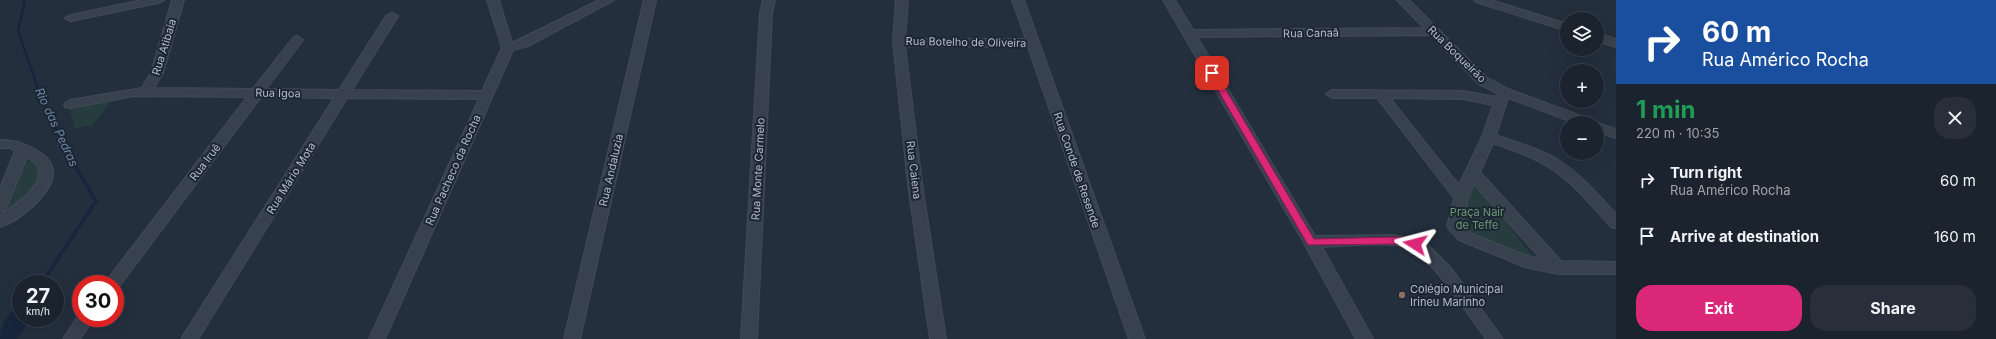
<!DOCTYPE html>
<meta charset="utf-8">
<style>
:root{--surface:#1b232e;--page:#282f3a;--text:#f1f3f6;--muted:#a0a4aa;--line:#39404a;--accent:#db2777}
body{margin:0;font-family:Inter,sans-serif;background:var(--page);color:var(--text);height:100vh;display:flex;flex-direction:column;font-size:15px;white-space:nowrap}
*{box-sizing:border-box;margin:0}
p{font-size:13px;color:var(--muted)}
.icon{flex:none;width:22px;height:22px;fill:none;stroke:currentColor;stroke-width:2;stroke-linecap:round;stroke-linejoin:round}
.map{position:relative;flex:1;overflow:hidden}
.sheet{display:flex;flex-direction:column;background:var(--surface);width:380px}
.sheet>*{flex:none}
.guide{background:#1a4fa0;color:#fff;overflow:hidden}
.tools{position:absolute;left:1560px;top:12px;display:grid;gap:8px}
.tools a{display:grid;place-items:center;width:44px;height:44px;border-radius:50%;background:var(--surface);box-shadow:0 4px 16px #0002,0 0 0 1px var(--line);font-size:20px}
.speed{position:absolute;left:12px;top:275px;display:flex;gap:8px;font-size:20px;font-weight:700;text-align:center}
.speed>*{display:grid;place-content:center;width:52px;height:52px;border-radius:50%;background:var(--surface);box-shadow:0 4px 16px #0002,0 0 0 1px var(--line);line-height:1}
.speed small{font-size:10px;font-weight:400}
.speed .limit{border:6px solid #d22;background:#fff;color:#111}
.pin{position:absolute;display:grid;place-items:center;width:34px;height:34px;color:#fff;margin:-17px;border-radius:8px;box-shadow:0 2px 6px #0006}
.me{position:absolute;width:44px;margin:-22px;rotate:279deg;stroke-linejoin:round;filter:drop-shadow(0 0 3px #0008)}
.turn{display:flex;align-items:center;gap:14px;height:84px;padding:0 20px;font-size:18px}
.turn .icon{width:52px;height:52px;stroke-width:2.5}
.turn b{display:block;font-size:28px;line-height:34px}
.round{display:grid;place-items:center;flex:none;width:42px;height:42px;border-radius:16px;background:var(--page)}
.overview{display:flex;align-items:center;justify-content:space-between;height:68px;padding:0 20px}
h1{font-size:24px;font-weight:700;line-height:30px;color:#1e9e55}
.action{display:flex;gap:8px;margin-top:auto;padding:8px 20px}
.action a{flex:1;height:46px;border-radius:16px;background:var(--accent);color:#fff;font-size:16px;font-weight:700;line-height:46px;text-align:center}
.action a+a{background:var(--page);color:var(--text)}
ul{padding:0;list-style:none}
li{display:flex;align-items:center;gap:12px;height:56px;padding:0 20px}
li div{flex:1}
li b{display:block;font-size:15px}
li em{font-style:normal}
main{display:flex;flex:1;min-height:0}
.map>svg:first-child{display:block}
.green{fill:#263c3f}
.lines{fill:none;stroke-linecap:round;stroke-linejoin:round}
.stream-far1{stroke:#17263c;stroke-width:2.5}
.stream{stroke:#17263c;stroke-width:3.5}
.river{fill:#17263c;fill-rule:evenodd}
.minor-casing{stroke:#414a57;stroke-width:2}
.minor{fill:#38414e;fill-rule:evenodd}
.route{fill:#db2777;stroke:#8e194d}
.education-dot{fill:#8d6e63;stroke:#1d2633;stroke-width:1.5}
.labels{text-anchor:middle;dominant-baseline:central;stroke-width:4;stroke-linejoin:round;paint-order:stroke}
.street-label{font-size:11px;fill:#b4bcc9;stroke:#1d2633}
.park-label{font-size:11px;fill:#6b9a76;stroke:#1d2633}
.poi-label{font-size:11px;fill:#b4bcc9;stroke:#1d2633;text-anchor:start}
.water-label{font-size:12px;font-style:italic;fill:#6d86a8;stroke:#1d2633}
</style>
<main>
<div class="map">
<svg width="1616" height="339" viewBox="0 0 1616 339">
<rect width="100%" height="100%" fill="#242f3e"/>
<path class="green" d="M114,98L92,125L75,129L69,107Z
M34,159L40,164L39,186L15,209H8L7,203L22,164Z
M1469,182L1477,184L1535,260L1447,232L1460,198Z"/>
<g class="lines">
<path class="stream-far1" d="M25,0L18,31L40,94L67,152"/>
<path class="stream" d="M41,284L96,201L66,151"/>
<path class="river" d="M21,306V318H31L17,339H0C0,325 7,311 21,306Z"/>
<defs>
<path id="minor" d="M142,0H164L158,3L71,21L65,18L71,15Z
M172,0H184L163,73L154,88L253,89L293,38L297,36L303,40L266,89L339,90L386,16L392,13L398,16L352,90L482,91L502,48L487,0H499L512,43L599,0H614L528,46L513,50L385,339H369L479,99L347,98L198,339H181L334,98L261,97L118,288L115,289V284H104L247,97L134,96L70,108L65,107L64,104L70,100L142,88L151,73Z
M644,0H656L580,339H564Z
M763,0H775L772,13L757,339H741L760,13Z
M896,0H908L905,39H1026L1012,0H1024L1145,339H1129L1028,47L905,46L922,184L946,339H930L908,184L893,42Z
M1163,0H1175L1193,30L1424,28L1397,0H1409L1487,78L1508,89L1592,120L1594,123H1575L1508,98L1496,135C1516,143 1538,148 1557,159C1580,174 1598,194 1616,214V228L1611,227C1591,205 1572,181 1547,166C1530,155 1511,150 1493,143L1480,172L1561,261L1616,262V274H1558L1525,267L1459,240L1447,226L1454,198L1377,98H1332L1326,94L1332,90L1463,91L1496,97L1497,93L1479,84L1431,35L1197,37L1315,236L1394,235L1420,240L1429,246L1451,268L1503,339H1486C1470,318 1432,258 1410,248C1394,241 1341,246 1322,247L1373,339H1356L1304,243ZM1390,98L1463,99L1493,105L1482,137L1459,185ZM1474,184L1541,259L1528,256L1477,236L1469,232L1462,225L1468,197Z
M1474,0H1491L1567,24V31L1476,2Z
M1597,33L1616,39V47L1597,41Z
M1596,123H1597L1616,129V138L1597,132Z
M0,140C13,140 21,142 32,148C42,153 53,160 53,172C54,193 18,222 0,227V215C17,204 60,176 27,157L7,206L5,210L0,211V188L15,151L10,148H0Z
M80,313L81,318H94L80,339H63Z"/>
</defs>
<use href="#minor" class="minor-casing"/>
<use href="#minor" class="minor"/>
</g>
<path class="route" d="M1212,71L1216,73L1314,239L1398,237L1418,241L1420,244L1418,246L1415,248L1398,244L1308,245L1208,73Z"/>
<circle class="education-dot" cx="1402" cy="295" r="4"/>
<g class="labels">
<g class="street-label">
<text transform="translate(1311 33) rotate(-1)">Rua Canaã</text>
<text transform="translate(966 42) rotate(1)">Rua Botelho de Oliveira</text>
<text transform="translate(164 47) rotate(-73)">Rua Atibaia</text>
<text transform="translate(1457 54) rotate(44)">Rua Boqueirão</text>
<text transform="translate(278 93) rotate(1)">Rua Igoa</text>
<text transform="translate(205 162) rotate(-53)">Rua Iruê</text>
<text transform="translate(758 169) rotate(-87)">Rua Monte Carmelo</text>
<text transform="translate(453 170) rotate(-66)">Rua Pacheco da Rocha</text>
<text transform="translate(611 170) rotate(-77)">Rua Andaluzia</text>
<text transform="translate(914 170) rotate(83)">Rua Caiena</text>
<text transform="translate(1077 170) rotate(71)">Rua Conde de Resende</text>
<text transform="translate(291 178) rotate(-58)">Rua Mário Mota</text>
</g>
<g class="park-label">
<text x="1477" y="212">Praça Nair<tspan x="1477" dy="13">de Teffe</tspan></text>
</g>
<g class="poi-label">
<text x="1410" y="289">Colégio Municipal<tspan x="1410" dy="13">Irineu Marinho</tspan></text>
</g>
<g class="water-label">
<text transform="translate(57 127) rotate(65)">Rio das Pedras</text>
</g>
</g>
</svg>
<div class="tools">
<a><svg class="icon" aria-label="layers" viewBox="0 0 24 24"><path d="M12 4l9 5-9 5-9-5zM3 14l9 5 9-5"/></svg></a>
<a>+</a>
<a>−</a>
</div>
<div class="speed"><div>27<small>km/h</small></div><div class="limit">30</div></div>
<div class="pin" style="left:1212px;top:73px;background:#d93025"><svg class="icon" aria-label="arrive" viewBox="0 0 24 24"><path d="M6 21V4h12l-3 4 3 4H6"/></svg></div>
<svg class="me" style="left:1415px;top:244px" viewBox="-20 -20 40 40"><path d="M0-17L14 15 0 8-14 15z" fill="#db2777" stroke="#fff" stroke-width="4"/></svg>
</div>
<section class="sheet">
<div class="guide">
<div class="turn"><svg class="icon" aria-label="right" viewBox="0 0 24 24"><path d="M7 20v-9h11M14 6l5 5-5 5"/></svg><div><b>60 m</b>Rua Américo Rocha</div></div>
</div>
<div class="overview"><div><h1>1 min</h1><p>220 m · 10:35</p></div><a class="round"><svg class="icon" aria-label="close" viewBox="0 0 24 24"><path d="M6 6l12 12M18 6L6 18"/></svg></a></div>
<ul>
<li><svg class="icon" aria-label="right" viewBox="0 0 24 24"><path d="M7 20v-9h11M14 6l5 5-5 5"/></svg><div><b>Turn right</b><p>Rua Américo Rocha</p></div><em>60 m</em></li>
<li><svg class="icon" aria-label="arrive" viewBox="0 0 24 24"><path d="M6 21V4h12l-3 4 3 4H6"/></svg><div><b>Arrive at destination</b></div><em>160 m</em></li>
</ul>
<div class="action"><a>Exit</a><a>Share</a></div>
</section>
</main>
